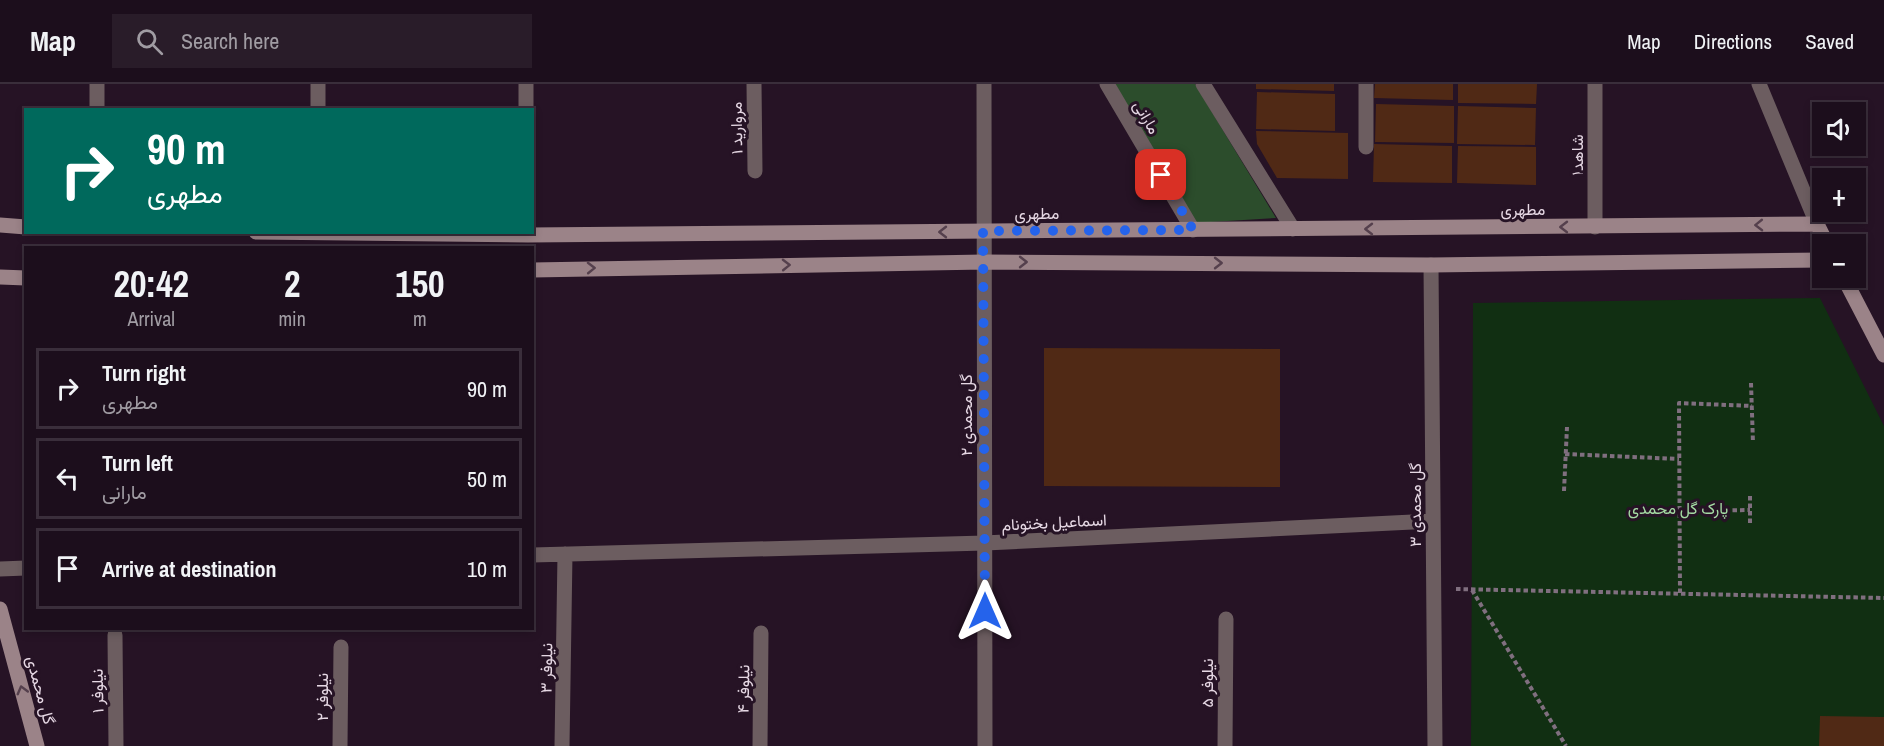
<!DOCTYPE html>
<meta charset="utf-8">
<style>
:root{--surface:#1c0e1c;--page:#291c29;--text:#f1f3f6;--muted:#a09ca3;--line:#3a2e3b}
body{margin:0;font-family:"Archivo Narrow",Vazirmatn,sans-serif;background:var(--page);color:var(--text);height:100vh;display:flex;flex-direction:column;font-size:22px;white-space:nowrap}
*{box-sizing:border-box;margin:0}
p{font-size:20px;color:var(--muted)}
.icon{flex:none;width:33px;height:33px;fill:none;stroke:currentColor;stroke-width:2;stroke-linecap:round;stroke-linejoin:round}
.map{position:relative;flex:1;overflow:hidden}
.side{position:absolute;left:24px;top:162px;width:510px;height:384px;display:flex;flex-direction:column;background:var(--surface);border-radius:0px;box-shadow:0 3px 9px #0003,0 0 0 2px var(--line)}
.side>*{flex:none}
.guide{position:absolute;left:24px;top:24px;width:510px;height:126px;border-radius:0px;box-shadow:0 3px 9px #0003,0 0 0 2px var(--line);background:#00695c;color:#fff;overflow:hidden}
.tools{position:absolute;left:1812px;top:18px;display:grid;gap:12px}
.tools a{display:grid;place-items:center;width:54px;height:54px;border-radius:0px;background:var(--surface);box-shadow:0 3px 9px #0003,0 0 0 2px var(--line);font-size:30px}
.pin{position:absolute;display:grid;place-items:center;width:51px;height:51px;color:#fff;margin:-26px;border-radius:12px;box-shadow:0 3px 9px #0006}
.me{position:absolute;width:66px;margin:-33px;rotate:0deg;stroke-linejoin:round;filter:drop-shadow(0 0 4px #0008)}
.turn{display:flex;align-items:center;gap:21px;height:126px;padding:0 24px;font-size:27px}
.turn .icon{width:78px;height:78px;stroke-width:2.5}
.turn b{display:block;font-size:42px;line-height:51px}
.eta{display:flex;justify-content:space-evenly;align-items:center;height:102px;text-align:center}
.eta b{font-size:36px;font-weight:800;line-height:42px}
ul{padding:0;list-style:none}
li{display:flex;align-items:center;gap:18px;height:81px;margin:0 12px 9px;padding:0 12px;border:3px solid var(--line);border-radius:0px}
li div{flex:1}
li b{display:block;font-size:22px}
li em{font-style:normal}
header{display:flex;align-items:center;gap:36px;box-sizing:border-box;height:84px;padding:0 30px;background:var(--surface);border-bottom:2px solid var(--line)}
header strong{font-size:28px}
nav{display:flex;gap:33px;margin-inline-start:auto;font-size:21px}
.search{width:420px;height:54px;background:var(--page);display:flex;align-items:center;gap:15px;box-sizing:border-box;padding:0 21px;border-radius:0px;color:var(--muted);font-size:22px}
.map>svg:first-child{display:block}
.green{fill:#112f12}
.forest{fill:#2c4d2c}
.building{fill:#502915}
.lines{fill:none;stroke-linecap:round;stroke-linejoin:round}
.path{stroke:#806f7f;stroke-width:4;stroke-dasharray:4.5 3;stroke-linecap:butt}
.street{stroke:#6c5d60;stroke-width:15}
.secondary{stroke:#9b8388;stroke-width:15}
.oneway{stroke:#55404d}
.route{stroke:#2563eb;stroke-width:10;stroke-dasharray:0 18}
.labels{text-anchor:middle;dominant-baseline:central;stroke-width:6;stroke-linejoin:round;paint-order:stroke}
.street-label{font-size:16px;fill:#e6d8e4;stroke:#261325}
.park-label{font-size:16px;fill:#a4dba3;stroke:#261325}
</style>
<header>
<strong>Map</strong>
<div class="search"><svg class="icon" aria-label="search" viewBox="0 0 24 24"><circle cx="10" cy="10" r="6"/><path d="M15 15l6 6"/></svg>Search here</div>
<nav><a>Map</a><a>Directions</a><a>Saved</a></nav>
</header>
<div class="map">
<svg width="1884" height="662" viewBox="0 0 1884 662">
<rect width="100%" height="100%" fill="#261325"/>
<path class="green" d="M1820,214L1884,342V662H1471L1473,219Z"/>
<path class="forest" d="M1115,0H1195L1276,134L1195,139Z"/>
<path class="building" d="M1256,0H1334V7L1256,5Z
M1375,0H1453V16L1374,14Z
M1458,0H1537L1536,20L1458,19Z
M1257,8L1335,10V47L1256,45Z
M1376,20L1454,22V59L1375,58Z
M1458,22L1536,24L1535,61L1457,60Z
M1256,47L1348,49V95L1277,94L1257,60Z
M1374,60L1452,62V99L1373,98Z
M1458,62L1536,63V101L1457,99Z
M1044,264L1280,265V403L1044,402Z
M1820,632L1884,633V662H1819Z"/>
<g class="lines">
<path class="path" d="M1751,299L1753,359
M1565,370L1679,375
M1564,407L1567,343
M1750,412V441
M1680,427L1750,426
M1456,505L1884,514
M1472,506L1566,662
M1680,509L1679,319L1752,322"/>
<path class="street" d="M526,0V26
M754,0L755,87
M984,0L985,662
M1107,0L1193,146
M1203,0L1293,145
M1366,0V63
M1759,0L1817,140
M97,26V0
M318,26V0
M1595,143V0
M1431,181L1435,662
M532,471L985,459L1433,437
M0,485L26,484
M115,551L116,662
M340,662L341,563
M562,662L565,470
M760,662L761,549
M1225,662L1226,535"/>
<path class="secondary" d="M0,141L26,143
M256,148L528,151L1817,140L1827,160
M532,186L984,178L1431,181L1822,176
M0,193L26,194
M1844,194L1884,271
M0,525L37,662"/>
</g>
<defs><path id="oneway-chevron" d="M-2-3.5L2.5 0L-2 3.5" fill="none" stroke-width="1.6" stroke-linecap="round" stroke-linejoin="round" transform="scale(1.5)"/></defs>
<g class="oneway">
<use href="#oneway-chevron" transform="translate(1759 141) rotate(179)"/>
<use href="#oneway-chevron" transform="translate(1564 143) rotate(180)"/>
<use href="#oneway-chevron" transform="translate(1369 145) rotate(180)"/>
<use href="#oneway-chevron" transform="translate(943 148) rotate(180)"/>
<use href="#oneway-chevron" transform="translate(1023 178)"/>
<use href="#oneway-chevron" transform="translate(1218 179)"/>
<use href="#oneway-chevron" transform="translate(786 181) rotate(-1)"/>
<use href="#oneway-chevron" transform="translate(591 184) rotate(-1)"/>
<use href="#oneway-chevron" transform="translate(22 606) rotate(-105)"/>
</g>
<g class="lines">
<path class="route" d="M985,527L983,147L1193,146L1161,91"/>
</g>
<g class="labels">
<g class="street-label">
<text transform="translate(1147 33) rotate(60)">مارانی</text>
<text transform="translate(736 44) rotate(-91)">مروارید ۱</text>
<text transform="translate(1577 71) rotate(-90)">شاهد۱</text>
<text x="1523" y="125">مطهری</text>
<text x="1037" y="129">مطهری</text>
<text transform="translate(966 331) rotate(-90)">گل محمدی ۲</text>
<text transform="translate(1415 421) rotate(-90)">گل محمدی ۳</text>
<text transform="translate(1054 438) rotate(-3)">اسماعیل بختونام</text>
<text transform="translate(546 584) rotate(-89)">نیلوفر ۳</text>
<text transform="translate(1207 599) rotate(-90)">نیلوفر ۵</text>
<text transform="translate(743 605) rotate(-89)">نیلوفر ۴</text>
<text transform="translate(41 606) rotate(75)">گل محمدی</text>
<text transform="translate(97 607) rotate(-91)">نیلوفر ۱</text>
<text transform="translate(322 613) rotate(-90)">نیلوفر ۲</text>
</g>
<g class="park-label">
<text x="1678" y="424">پارک گل محمدی</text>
</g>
</g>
</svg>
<div class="tools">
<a><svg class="icon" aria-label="sound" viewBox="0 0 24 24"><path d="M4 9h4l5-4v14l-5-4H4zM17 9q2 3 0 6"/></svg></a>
<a>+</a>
<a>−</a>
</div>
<div class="pin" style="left:1161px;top:91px;background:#d93025"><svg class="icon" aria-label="arrive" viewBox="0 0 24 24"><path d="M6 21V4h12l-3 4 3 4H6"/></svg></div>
<svg class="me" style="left:985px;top:527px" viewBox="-20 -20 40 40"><path d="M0-17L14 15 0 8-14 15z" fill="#2563eb" stroke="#fff" stroke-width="4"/></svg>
<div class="guide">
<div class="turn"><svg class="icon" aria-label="right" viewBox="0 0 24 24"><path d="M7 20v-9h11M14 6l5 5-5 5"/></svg><div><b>90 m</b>مطهری</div></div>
</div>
<section class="side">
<div class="eta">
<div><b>20:42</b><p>Arrival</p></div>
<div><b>2</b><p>min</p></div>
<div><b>150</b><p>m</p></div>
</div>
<ul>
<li><svg class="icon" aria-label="right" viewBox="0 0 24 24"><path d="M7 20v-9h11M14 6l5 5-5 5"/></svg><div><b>Turn right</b><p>مطهری</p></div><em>90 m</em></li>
<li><svg class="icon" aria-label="left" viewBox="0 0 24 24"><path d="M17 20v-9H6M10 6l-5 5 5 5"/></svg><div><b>Turn left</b><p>مارانی</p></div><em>50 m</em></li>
<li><svg class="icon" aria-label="arrive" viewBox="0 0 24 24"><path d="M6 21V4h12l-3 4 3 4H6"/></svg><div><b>Arrive at destination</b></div><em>10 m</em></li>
</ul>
</section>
</div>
